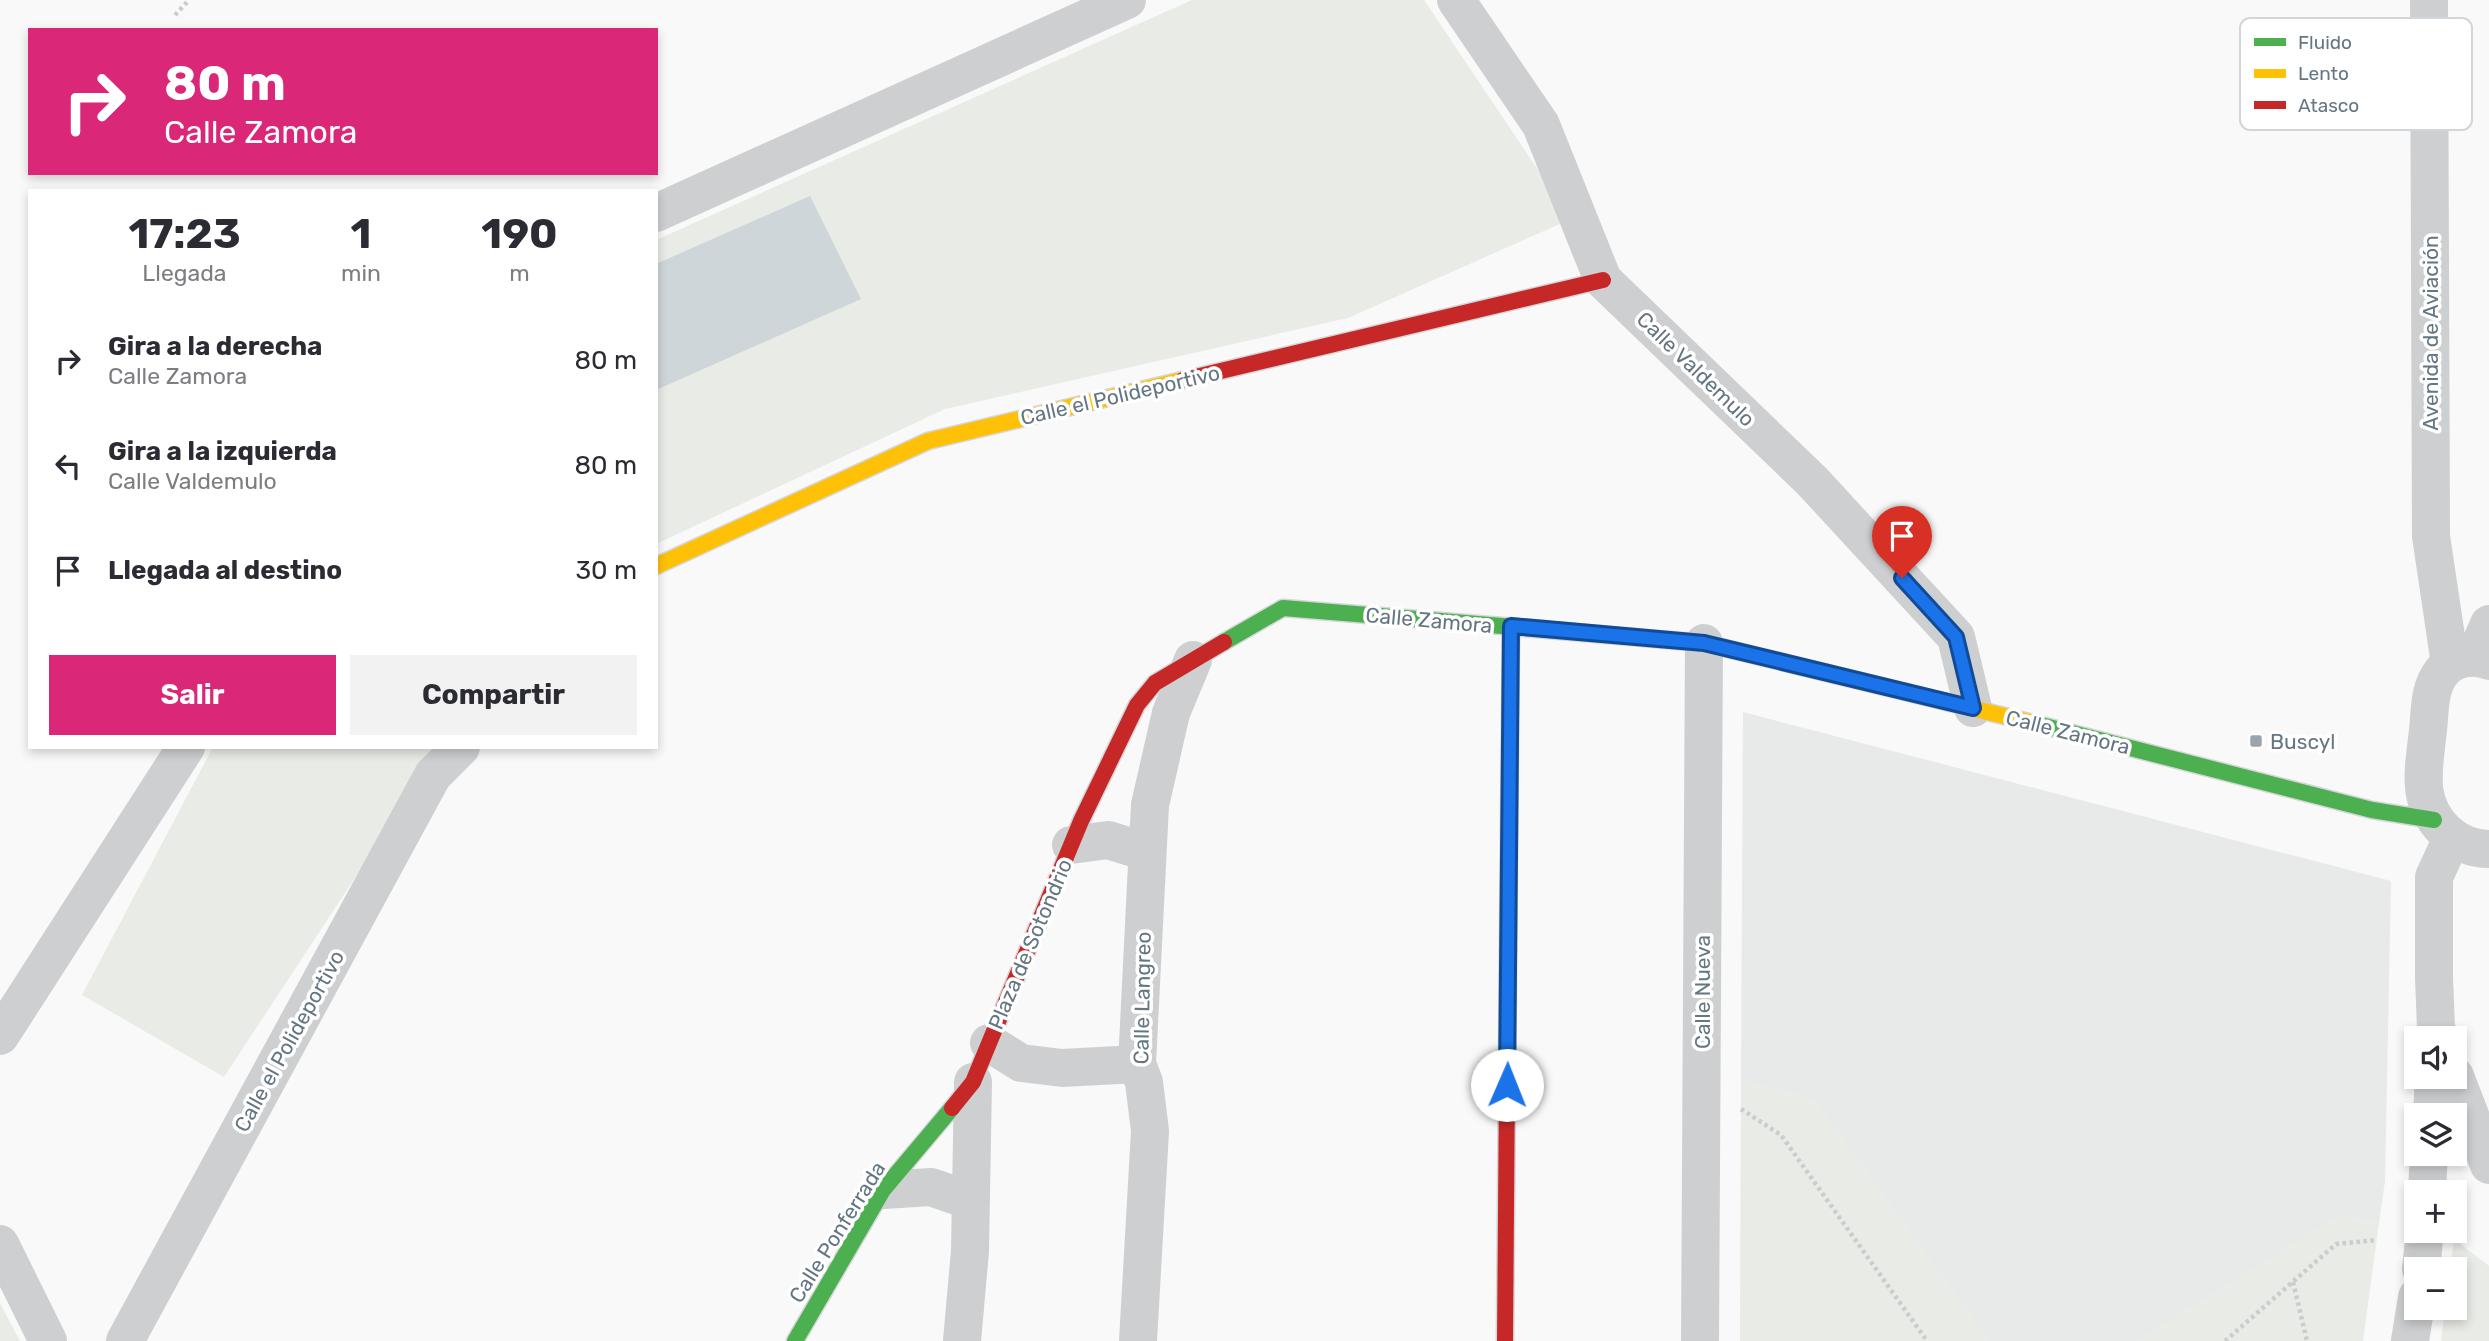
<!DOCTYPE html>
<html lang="es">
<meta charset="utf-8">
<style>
:root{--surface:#fff;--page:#f2f2f3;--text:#2b2b33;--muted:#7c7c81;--accent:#db2777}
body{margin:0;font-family:Rubik,sans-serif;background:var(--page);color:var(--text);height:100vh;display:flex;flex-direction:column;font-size:26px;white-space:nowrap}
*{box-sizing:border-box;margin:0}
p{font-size:23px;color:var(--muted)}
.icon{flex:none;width:38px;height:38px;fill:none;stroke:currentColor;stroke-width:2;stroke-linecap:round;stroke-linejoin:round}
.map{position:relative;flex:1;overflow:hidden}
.side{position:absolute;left:28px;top:189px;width:630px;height:560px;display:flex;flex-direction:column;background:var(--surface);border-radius:0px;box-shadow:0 4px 10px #0003}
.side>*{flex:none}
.banner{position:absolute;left:28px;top:28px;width:630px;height:147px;border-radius:0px;box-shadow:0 4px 10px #0003;background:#db2777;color:#fff;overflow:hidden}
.tools{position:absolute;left:2404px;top:1026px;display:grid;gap:14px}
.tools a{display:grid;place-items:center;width:63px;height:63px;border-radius:0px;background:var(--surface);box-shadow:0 4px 10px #0003;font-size:35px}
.pin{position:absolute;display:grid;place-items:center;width:60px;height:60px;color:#fff;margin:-72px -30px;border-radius:50% 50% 50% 0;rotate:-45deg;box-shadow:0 0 7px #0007}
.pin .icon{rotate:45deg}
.me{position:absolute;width:77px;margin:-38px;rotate:1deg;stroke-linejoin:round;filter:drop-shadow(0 0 5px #0008)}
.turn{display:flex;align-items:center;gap:24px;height:147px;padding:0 21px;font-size:32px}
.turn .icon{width:91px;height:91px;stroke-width:2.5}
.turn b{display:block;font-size:49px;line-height:60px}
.eta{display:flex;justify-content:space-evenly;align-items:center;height:119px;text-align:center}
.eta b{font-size:42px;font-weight:700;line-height:49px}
.primary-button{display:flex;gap:14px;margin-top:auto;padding:14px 21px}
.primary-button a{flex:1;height:80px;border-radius:0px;background:var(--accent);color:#fff;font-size:28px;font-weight:700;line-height:80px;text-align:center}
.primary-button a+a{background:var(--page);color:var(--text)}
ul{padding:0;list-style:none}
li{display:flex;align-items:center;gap:21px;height:105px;padding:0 21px}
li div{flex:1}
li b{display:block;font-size:26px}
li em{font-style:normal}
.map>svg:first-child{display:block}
.built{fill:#e8e9e9}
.green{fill:#e8ebe6}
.water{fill:#ced6d9}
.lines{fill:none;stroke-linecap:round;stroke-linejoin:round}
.fast-casing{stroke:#d5d6d7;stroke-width:19}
.slow-casing{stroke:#d5d6d7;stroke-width:19}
.jam-casing{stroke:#d5d6d7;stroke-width:19}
.path{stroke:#cbcccd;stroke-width:4.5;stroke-dasharray:3.5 3.5;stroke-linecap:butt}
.street{stroke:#cecfd0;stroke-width:38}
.fast{stroke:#4caf50;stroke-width:16}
.slow{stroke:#ffc107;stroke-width:16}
.jam{stroke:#c62828;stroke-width:16}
.route-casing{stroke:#114b97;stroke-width:18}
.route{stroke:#1a73e8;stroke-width:12}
.poi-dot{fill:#99a4ac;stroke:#fff;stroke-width:2.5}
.labels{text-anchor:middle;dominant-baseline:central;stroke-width:7;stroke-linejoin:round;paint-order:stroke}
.street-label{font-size:21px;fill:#657683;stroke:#fff}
.poi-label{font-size:21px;fill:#657683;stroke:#fff;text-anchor:start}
.key{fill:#fff;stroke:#d1d6da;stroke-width:2}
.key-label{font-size:19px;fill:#657683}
</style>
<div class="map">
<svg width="2489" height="1341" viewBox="0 0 2489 1341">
<rect width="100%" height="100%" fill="#f9f9f9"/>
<path class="built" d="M1743,712L2391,881L2385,1181L2379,1223L2340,1216L2138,1341H1988L1814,1100L1741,1081Z"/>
<path class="green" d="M1192,0H1424L1571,219L1348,318L945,409L656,544V240Z
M213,747H446L425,771L224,1077L82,995Z
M1741,1081L1814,1100L1988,1341H1740Z
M2340,1216L2379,1223L2363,1341H2138Z
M2454,1239L2489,1266V1341H2441L2445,1307H2455V1269H2450Z
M0,1303L20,1341H0Z"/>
<path class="water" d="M810,196L861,299L656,390V264Z"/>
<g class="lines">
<defs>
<path id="fast" d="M1224,642L1283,608L1514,627
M2037,724L2372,810L2434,820
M1508,950L1511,626
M795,1341L883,1190L952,1108"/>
<path id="slow" d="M656,566L928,441L1183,380
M1514,627L1704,643L2037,724"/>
<path id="jam" d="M1183,380L1603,280
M952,1108L973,1082L1081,821L1137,705L1155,683L1224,642
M1505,1341L1508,950"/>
</defs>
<use href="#fast" class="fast-casing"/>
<use href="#slow" class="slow-casing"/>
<use href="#jam" class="jam-casing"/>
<path class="path" d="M175,15L189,0
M1741,1109L1781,1135L1927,1341
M2293,1282L2307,1341
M2225,1341L2336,1244L2377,1240"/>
<path class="street" d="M1456,0L1541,125L1603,280L1812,481L1956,637L1973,708
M2429,0L2431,536L2450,664
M656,213L1127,0
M2475,657L2489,624
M2489,661C2472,654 2452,658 2441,673C2429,688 2430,712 2428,730C2424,769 2415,801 2445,831C2458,843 2472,849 2489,849
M1071,845L1108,840L1147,852
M0,1036L186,747
M2440,1038L2436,1028L2434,978V877L2452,838
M989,1043L1021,1063L1062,1068L1137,1064
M2455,1076L2489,1165
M2432,1115L2434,1076
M883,1190L931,1187L971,1201
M2427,1192L2429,1153
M0,1244L48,1341
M2421,1269L2425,1230
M125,1341L433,775L461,747
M962,1341L970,1251L973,1082
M1138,1341L1150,1131L1144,1082L1137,1064L1150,805L1171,713L1193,660
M1700,1341L1704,643
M2410,1341L2417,1297"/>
<use href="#fast" class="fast"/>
<use href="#slow" class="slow"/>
<use href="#jam" class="jam"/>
</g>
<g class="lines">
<defs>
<path id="route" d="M1507,1085L1511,626L1704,643L1973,708L1956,637L1902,578"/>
</defs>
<use href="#route" class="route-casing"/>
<use href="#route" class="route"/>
</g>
<rect class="poi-dot" x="2249" y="734" width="14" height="14" rx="3.5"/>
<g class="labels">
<g class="street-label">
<text transform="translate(2430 333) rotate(-90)">Avenida de Aviación</text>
<text transform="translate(1696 369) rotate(44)">Calle Valdemulo</text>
<text transform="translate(1120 395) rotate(-13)">Calle el Polideportivo</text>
<text transform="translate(1429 620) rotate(5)">Calle Zamora</text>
<text transform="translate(2068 732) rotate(14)">Calle Zamora</text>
<text transform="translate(1030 944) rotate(-67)">Plaza de Sotondrio</text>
<text transform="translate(1702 992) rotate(-90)">Calle Nueva</text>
<text transform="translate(1142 998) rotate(-89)">Calle Langreo</text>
<text transform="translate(289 1041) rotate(-61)">Calle el Polideportivo</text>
<text transform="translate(837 1232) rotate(-58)">Calle Ponferrada</text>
</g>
<g class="poi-label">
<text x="2270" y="741">Buscyl</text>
</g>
</g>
<rect x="2240" y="18" width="232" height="112" rx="10" class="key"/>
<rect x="2254" y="38" width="32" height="8" fill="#4caf50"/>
<rect x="2254" y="69" width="32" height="9" fill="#ffc107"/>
<rect x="2254" y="101" width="32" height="8" fill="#c62828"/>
<g class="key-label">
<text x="2298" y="49">Fluido</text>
<text x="2298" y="80">Lento</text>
<text x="2298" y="112">Atasco</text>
</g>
</svg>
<div class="tools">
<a><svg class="icon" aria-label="sound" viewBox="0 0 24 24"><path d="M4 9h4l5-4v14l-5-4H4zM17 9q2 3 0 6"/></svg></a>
<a><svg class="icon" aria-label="layers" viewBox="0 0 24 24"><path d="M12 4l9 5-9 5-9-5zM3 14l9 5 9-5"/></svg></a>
<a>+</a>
<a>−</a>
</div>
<div class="pin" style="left:1902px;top:578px;background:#d93025"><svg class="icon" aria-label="arrive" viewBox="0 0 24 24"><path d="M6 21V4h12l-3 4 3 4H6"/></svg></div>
<svg class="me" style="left:1507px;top:1085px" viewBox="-20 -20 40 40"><circle r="19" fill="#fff"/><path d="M0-13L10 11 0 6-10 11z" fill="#1a73e8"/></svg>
<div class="banner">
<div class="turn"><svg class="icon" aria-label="right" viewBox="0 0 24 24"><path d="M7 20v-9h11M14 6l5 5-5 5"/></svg><div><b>80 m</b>Calle Zamora</div></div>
</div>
<section class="side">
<div class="eta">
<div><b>17:23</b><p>Llegada</p></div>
<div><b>1</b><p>min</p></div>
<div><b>190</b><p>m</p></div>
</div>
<ul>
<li><svg class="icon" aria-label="right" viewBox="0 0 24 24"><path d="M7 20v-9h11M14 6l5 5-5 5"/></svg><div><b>Gira a la derecha</b><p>Calle Zamora</p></div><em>80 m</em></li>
<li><svg class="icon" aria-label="left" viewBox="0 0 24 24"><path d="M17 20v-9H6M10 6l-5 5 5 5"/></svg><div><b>Gira a la izquierda</b><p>Calle Valdemulo</p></div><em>80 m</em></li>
<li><svg class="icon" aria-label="arrive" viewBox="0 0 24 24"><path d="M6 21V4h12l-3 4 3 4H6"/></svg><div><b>Llegada al destino</b></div><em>30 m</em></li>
</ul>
<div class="primary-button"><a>Salir</a><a>Compartir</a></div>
</section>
</div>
